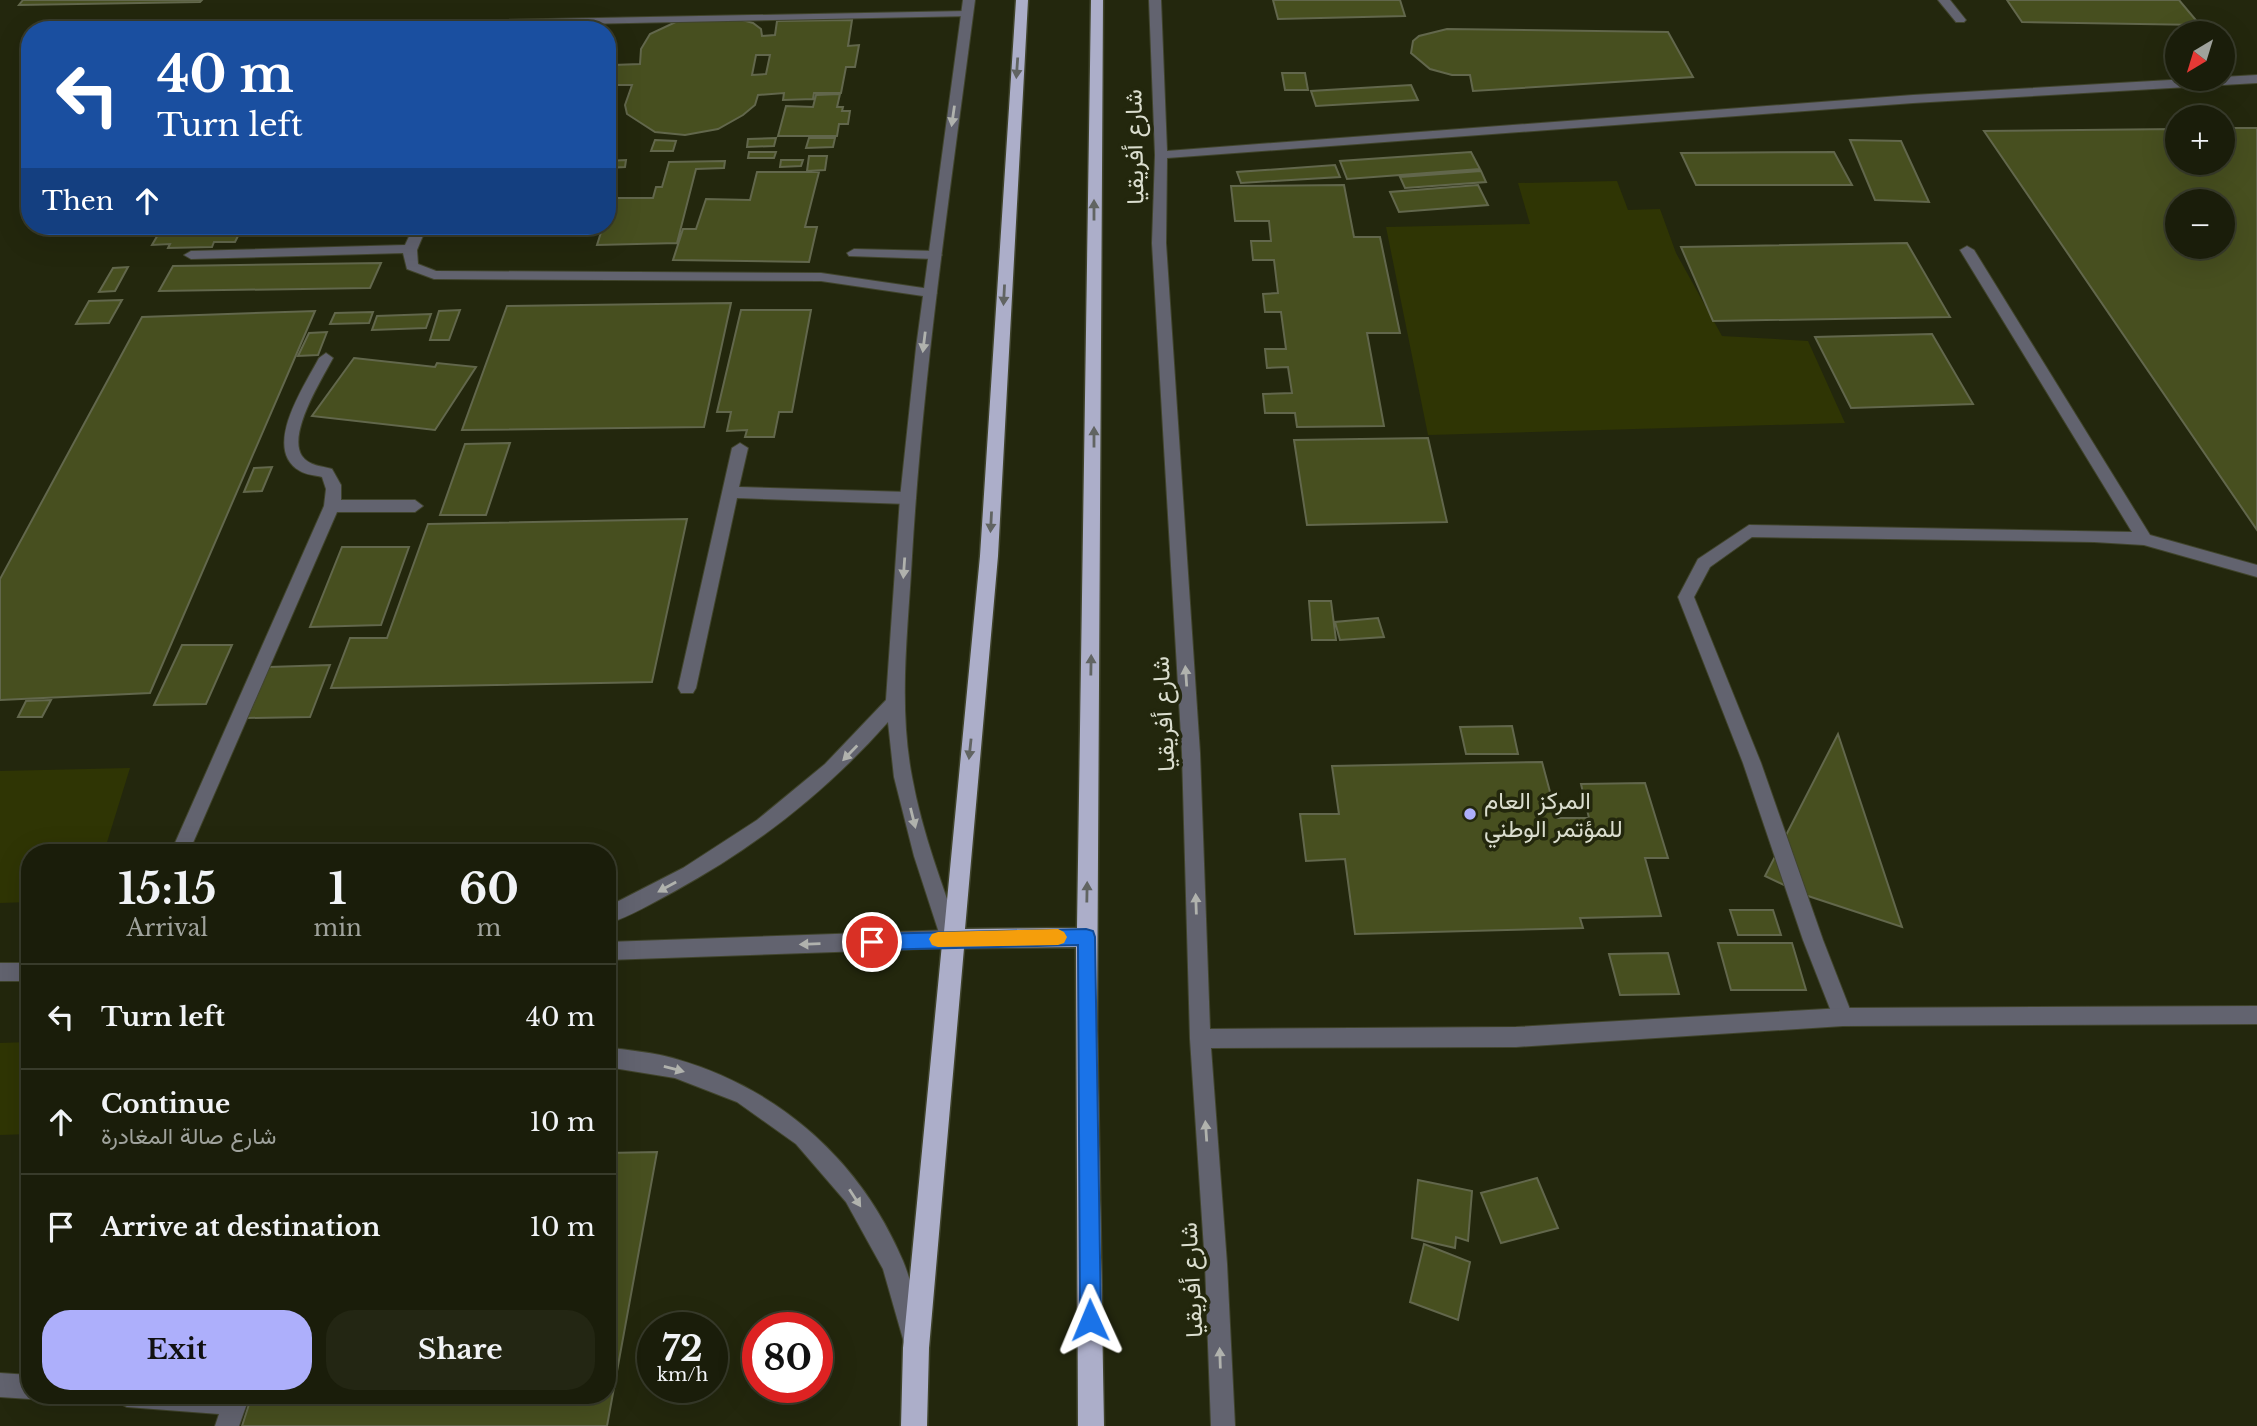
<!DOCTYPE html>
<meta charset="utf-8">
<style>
:root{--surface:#1a1d0a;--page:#232613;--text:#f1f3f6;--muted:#9fa29c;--line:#383b2b;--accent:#adaffb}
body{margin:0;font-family:"Libre Baskerville",Vazirmatn,serif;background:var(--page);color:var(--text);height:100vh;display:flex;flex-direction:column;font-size:26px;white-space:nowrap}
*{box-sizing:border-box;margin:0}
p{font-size:23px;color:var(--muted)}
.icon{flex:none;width:38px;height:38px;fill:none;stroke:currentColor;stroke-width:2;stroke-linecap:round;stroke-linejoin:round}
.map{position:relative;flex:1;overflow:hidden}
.panel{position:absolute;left:21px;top:844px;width:595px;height:560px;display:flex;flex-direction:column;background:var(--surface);border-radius:28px;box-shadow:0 7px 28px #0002,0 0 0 2px var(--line)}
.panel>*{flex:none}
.top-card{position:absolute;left:21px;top:21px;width:595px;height:214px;border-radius:28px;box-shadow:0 7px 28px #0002,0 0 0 2px var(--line);background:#1a4fa0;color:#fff;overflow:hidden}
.needle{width:46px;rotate:218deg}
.tools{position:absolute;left:2165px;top:21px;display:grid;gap:14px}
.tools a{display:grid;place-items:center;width:70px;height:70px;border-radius:50%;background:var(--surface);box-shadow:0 7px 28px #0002,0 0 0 2px var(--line);font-size:35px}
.speed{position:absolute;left:637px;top:1312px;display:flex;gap:14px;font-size:35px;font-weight:700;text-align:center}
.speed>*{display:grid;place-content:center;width:91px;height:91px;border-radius:50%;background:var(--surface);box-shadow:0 7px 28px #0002,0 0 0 2px var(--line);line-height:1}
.speed small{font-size:18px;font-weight:400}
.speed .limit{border:10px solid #d22;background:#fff;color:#111}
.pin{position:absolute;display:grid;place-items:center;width:60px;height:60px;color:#fff;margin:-30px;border:4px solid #fff;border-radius:50%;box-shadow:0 2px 7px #0007}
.me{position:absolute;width:77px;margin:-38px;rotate:359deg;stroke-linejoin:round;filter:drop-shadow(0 0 5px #0008)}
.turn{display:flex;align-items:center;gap:24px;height:147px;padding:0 21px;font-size:32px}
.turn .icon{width:91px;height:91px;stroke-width:2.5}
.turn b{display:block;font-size:49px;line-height:60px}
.then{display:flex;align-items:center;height:66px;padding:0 21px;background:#0003;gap:14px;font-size:26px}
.eta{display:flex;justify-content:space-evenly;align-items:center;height:119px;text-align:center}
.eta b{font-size:42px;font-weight:700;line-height:49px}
.action{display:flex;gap:14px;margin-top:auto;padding:14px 21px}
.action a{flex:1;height:80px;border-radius:28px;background:var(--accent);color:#111;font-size:28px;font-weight:700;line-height:80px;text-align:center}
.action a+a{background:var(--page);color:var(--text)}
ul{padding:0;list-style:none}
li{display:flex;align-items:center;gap:21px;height:105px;padding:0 21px;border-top:2px solid var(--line)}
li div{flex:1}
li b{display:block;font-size:26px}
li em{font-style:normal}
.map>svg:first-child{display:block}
.green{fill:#2f3504}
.building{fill:#474f1f;stroke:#62674c;stroke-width:2;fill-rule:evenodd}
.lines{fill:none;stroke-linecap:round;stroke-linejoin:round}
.service-casing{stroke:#40442c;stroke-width:2}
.minor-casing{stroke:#40442c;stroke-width:2}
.tertiary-casing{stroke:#40442c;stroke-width:2}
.trunk-casing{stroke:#40442c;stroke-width:3}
.service{fill:#62636f;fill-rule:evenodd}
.minor{fill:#62636f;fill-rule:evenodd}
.tertiary{fill:#62636f;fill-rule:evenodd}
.trunk{fill:#acaec9;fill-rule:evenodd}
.oneway{fill:#616462}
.oneway2{fill:#b0b2ad}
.route{fill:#1a73e8;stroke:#114b97;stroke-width:2}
.slow{fill:#f59e0b}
.poi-dot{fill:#adaffb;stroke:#23270d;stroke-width:2.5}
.labels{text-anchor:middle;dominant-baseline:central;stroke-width:7;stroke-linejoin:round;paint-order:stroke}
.street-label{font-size:24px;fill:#daddce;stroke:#23270d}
.poi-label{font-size:24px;fill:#daddce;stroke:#23270d;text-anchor:start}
</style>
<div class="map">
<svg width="2257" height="1426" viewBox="0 0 2257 1426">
<rect width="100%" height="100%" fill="#23270d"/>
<path class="green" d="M1617,181L1628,210L1660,209L1676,253L1722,336L1808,341L1845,423L1428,435L1386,227L1530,224L1518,183Z
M130,768L104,852H30V902L0,903V771Z
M30,1042V1134L0,1135V1043Z"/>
<path class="building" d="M23,0H202L200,2L19,5Z
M1273,0H1400L1405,16L1278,19Z
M2007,0H2179L2200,25L2022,22Z
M735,18L753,23L761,29L762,36L775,35L777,21L852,20L848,46L859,45L855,67H846L841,93H814L813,99L783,100L784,93L758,95L755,105L743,115L718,129L685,135L655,132L627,114L625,105L632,85H607L613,65L640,64L641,49L650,34L682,19ZM756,55H770L766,74L752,75Z
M533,25L531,30H433L434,28Z
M1447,29L1668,32L1693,77L1473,91L1470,75H1452L1430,69L1411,53L1413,41L1419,36Z
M1282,73H1305L1308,90H1285Z
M1411,85L1418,100L1316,106L1311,91Z
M840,94L837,107H843L842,111H850L848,124H839L837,136H778L786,106L813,107L816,95Z
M2222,128H2257V530L1984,131L2177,129V163H2222ZM2177,201H2222V247H2177Z
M776,138L774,146L747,147L748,139Z
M809,138H835L833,147L806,148Z
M655,140L676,141L673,151H651Z
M1850,140L1901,141L1929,202L1875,200Z
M749,152H776L774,158H748Z
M1471,152L1480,169L1347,179L1340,161Z
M1834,152L1852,185H1696L1681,153Z
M809,156H827L825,170L807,171Z
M626,160L625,167L607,168V161Z
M781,160H803L801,166L780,167Z
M725,161L724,168L696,169L677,243L597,245L603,226H607L611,198H653L656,187H662L669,162Z
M1335,165L1340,177L1241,183L1237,172Z
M1481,171L1486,182L1405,188L1400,177Z
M757,172H819L805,227H817L809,262L673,260L683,229H696L706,199L750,200Z
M1344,185L1354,237H1380L1400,333H1367L1384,426L1297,427L1295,413H1265L1263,394L1292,393L1288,367L1267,368L1265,349H1286L1281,312H1265L1263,294L1278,293L1274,260H1253L1251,241H1271L1269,221H1235L1231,186Z
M1478,185L1488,205L1399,212L1390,192Z
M163,226H243L235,242H214L212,247L168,248L170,244L152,245Z
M1907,243L1950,317L1713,321L1681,247Z
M381,263L370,288L159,291L173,266Z
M128,267L115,291L99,292L113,268Z
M122,300L109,323L76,324L89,301Z
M731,303L704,427L462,430L507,306Z
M460,310L449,340H430L439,311Z
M741,310H811L792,412H779L774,437H745L747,430L727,431L731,412H717Z
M315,311L150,693L0,700V579L142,317Z
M373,312L369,323L330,324L335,313Z
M431,314L426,328L372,330L377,316Z
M327,332L318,355L298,356L309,333Z
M1932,334L1973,404L1851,408L1815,337Z
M354,358L435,367L437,363L476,367L435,430L312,416Z
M1428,438L1447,522L1307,525L1294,440Z
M510,443L486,515H440L465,444Z
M272,467L262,491L244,492L254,468Z
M687,519L652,682L331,688L350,638H387L428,524Z
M342,547H409L381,625L310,627Z
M1309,601H1331L1336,640H1312Z
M1378,618L1384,637L1340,640L1335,622Z
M182,645H232L206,704L154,705Z
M330,665L310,717L247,718L269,667Z
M51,700L42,717H18L26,701Z
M1512,726L1518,754H1466L1460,727Z
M1838,734L1902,927L1805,895L1765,876Z
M1542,762L1557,818H1589L1581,784L1645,783L1668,858H1645L1661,916L1580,918L1583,928L1355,934L1345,859L1306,861L1300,814H1339L1332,766Z
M1730,910H1773L1781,935H1738Z
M1718,943H1792L1806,990H1731Z
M1668,953L1679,994L1620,995L1609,954Z
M657,1152L607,1426H242L252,1395H607V1153Z
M1537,1178L1558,1228L1501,1243L1481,1193Z
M1418,1180L1472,1191L1468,1241L1456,1237L1455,1248L1412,1238Z
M1424,1244L1470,1262L1458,1320L1410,1302Z"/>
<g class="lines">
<defs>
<path id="service" d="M1938,0H1950L1966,20L1964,22H1956Z
M967,11L971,12V16L333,29L327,26L333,23Z
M414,226H427L417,250L418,264L436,271L821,273L930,289L937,293L930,297L821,281L434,279L407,269L403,253L191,259L184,255L191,251L405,245Z
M1967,246L1974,250L2150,535L2257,565V577L2144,545L2094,542L1752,537L1710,567L1694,597L1761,763L1823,940L1853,1017L1850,1024L1843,1026L1836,1024L1803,940L1743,763L1678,597L1698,559L1749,525L2132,532L1960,250Z
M854,249L935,251L942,255L935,259L849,256L847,253Z
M326,353L333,358C322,379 287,434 302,456C309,466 322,466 332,469L341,485V500H415L423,506L415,512H337L189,852H171L324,506L326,489L322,477C315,475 306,475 300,471C261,449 305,385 319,358Z
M740,443L748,448L739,487L908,492L916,498L908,504L737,498L696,688L693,693H681L678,688L732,448Z
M0,1373L30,1375V1395H38L30,1399L0,1397Z
M115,1395H250L239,1426H215L219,1414L127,1407L119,1403Z"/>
<path id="minor" d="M951,930L958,933L961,939L958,945L951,948L607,960V942Z
M0,963H30V981H0Z
M607,1047C630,1051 654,1052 676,1059C780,1089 861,1161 903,1261C913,1285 918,1313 925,1338L921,1346L913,1350L905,1346L883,1269L846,1202L796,1144L737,1102L675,1078L607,1067Z"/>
<path id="tertiary" d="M963,0H975C951,185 923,370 912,556C908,630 898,704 912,777C922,833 943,886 961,939L958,945L951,948L944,945L941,939L914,856L894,777L888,722C827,791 756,847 675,891C653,903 631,916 607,924V907L683,868L757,820L825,764L886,700L900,498L916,348Z
M1149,0H1161L1167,151L1913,95L2257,75V83L1913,103L1167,158L1166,243L1200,753L1210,1029L1516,1027L1843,1008L2257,1006V1024L1843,1026L1516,1047L1211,1048L1227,1264L1235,1426H1211L1205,1264L1190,1039L1182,753L1152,243L1155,155Z"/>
<path id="trunk" d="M1016,0H1028L998,556L965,929L1077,928L1091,0H1103L1097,1030L1104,1426H1078L1076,947L964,948L929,1348L927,1426H901L903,1348L942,944L940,939L944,932L980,556Z"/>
</defs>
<use href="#service" class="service-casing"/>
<use href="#minor" class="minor-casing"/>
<use href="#tertiary" class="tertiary-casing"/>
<use href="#trunk" class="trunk-casing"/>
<use href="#service" class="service"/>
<use href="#minor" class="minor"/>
<use href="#tertiary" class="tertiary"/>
<use href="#trunk" class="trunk"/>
</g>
<defs><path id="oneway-solid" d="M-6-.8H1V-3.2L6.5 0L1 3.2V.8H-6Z" transform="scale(1.75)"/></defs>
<g class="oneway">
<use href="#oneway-solid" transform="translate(1017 68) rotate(94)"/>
<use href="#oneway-solid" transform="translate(1094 210) rotate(-90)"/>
<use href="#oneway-solid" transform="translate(1004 295) rotate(93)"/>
<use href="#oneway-solid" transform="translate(1094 437) rotate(-90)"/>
<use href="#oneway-solid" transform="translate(991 522) rotate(93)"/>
<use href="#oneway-solid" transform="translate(1091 665) rotate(-89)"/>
<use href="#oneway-solid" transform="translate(970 749) rotate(96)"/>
<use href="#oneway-solid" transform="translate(1087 892) rotate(-89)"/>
</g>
<g class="oneway2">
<use href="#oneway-solid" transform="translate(953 116) rotate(98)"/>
<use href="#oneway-solid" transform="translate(924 342) rotate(97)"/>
<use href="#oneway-solid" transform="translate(904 568) rotate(94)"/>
<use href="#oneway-solid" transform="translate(1186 676) rotate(-94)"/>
<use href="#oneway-solid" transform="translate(850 753) rotate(134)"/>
<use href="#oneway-solid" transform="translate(913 818) rotate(76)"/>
<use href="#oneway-solid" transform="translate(667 887) rotate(151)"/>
<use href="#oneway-solid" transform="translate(1196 904) rotate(-92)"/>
<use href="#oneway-solid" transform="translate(810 944) rotate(178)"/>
<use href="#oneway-solid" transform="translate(674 1069) rotate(15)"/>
<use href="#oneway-solid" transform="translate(1206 1131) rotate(-94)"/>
<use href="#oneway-solid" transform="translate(855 1198) rotate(57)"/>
<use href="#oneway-solid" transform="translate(1220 1358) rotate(-92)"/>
</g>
<path class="route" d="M1086,929L1093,931L1095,937L1101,1320L1097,1328L1090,1331L1083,1328L1080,1320L1078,945L872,950L866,947L863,942L866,936L872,934Z"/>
<path class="slow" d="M1058,929L1064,932L1067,937L1064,943L1058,945L938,947L932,945L929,939L932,934L938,932Z"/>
<circle class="poi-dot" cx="1470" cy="814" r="7"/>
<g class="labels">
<g class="street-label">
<text transform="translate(1134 147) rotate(-91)">شارع أفريقيا</text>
<text transform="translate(1163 714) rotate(-93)">شارع أفريقيا</text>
<text transform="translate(1191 1280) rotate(-93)">شارع أفريقيا</text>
</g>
<g class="poi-label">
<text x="1484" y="800">المركز العام<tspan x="1484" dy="28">للمؤتمر الوطني</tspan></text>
</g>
</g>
</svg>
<div class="tools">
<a><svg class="needle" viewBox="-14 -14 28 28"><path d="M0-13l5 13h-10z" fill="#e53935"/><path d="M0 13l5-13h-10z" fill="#9fa29c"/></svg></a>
<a>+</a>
<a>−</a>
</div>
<div class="speed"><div>72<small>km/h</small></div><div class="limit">80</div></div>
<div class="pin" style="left:872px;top:942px;background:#d93025"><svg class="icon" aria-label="arrive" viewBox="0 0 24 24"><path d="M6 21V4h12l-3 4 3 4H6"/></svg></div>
<svg class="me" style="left:1090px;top:1320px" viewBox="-20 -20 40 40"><path d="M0-17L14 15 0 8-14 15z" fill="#1a73e8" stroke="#fff" stroke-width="4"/></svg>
<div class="top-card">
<div class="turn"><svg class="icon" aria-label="left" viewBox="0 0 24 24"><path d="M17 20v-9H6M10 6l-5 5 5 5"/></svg><div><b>40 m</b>Turn left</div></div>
<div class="then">Then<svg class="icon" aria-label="ahead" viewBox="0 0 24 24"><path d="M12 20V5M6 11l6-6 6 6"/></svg></div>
</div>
<section class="panel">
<div class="eta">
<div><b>15:15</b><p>Arrival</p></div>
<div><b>1</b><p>min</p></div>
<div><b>60</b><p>m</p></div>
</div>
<ul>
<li><svg class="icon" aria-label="left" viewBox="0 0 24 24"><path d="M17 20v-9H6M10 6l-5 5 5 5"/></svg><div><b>Turn left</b></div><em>40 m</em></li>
<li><svg class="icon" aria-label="ahead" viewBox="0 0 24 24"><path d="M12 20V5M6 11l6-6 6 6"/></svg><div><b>Continue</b><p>شارع صالة المغادرة</p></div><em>10 m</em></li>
<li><svg class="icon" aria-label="arrive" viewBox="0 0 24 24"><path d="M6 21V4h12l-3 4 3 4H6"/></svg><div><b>Arrive at destination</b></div><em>10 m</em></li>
</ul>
<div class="action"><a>Exit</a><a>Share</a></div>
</section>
</div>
